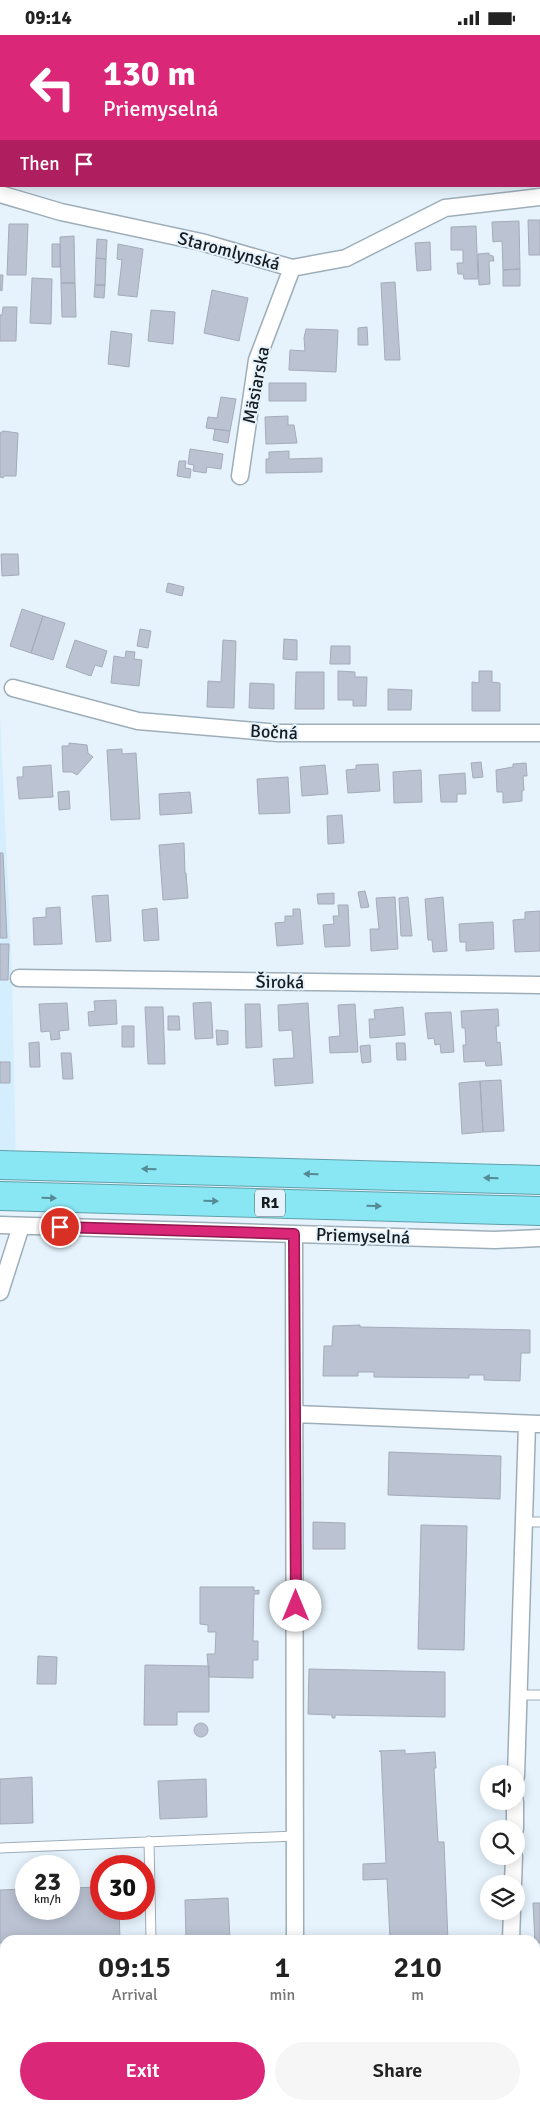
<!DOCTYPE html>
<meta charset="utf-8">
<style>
:root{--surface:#fff;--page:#f6f6f6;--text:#222;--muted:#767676;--accent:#db2777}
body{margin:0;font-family:Signika,sans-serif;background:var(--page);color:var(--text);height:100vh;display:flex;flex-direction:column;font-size:19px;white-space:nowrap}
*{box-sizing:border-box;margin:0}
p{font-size:16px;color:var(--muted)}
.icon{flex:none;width:28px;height:28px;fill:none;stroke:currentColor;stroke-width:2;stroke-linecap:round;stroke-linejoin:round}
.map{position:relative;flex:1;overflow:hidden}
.sheet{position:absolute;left:0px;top:1900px;width:540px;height:175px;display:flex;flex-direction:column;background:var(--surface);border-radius:15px 15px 0 0;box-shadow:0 2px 12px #0003}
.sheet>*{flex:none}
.top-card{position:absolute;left:0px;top:0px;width:540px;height:152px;box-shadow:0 2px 12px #0003;background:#db2777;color:#fff;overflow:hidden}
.controls{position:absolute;left:480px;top:1730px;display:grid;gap:10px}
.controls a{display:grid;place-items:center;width:45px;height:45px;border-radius:50%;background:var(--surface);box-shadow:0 2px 12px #0003;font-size:25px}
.speed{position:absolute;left:15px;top:1820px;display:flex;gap:10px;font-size:25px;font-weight:700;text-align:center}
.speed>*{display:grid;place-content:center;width:65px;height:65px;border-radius:50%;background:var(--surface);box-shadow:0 2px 12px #0003;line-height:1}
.speed small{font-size:12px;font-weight:400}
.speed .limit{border:8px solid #d22;background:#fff;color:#111}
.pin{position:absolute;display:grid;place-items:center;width:42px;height:42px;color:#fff;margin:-21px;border:2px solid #fff;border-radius:50%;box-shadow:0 1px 5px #0007}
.me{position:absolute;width:55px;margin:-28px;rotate:0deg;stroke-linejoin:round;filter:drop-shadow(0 0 4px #0008)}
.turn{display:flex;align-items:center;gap:18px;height:105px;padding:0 20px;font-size:22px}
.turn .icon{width:65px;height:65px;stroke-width:2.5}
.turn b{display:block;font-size:35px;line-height:42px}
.then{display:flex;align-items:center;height:48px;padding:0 20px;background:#0003;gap:10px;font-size:19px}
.eta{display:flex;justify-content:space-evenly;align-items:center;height:85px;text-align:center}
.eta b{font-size:30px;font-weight:600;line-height:35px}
.cta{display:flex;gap:10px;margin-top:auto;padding:10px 20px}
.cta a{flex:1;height:58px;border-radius:30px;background:var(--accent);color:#fff;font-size:20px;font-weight:600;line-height:58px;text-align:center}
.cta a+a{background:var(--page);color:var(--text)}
.status{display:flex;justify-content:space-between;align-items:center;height:35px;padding:0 25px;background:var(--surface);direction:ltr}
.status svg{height:14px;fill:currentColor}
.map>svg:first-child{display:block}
.built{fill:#d5eefe}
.building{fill:#bbc2d2;stroke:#a4abbb}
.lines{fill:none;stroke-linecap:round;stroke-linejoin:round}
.service-casing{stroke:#9eaeb9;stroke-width:11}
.minor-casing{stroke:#9eaeb9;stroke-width:19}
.motorway-casing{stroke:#60a0a9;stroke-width:30}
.service{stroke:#fff;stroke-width:9}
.minor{stroke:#fff;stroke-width:16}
.motorway{stroke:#89e7f4;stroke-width:28}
.oneway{fill:#558b94}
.route-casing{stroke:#8e194d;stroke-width:12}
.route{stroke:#db2777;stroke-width:9}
.labels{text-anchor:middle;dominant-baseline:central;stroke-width:4;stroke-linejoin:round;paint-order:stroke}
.shield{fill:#e6f3fc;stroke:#545c61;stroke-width:1}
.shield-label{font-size:16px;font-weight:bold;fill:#151b1f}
.street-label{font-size:18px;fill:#151b1f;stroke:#e6f3fc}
</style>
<div class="status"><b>09:14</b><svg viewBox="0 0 49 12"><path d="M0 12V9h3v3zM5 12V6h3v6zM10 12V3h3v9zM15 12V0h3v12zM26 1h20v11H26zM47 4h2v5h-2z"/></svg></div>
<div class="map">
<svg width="540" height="2075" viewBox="0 0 540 2075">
<rect width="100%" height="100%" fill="#e6f3fc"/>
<path class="built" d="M233,0H540V136L539,1Z
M0,679L12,936L16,1130L0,1129Z"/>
<path class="building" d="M302,0H361L302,1Z
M528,185H540V220H529Z
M519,186L520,234L503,235L502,206L493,207L492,187Z
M9,189H28L26,240H7Z
M476,191L478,244H464L463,239H458L457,228H463V215H451V192Z
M74,201L75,248H61L60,202Z
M97,204L107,205L106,224L96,223Z
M430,207L431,235L417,236L415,208Z
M52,209H60V232H52Z
M118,209L143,214L137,262L118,260L122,225L117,224Z
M489,218V220L493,221L494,226H489L490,249L479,250L478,219Z
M96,223L106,224L105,250H95Z
M520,234V251H503V235Z
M0,240H3L2,256L0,255Z
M32,243L52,244L51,289L30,288Z
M395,247L400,325H385L381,248Z
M61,248H75L76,282H62Z
M95,250H105L104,263L94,262Z
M212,255L248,263L239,306L204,298Z
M3,272H17L16,306H0V280H2Z
M151,275L175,277L173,309L148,306Z
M367,292L368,310H358V293Z
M306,294L338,295L336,337L289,335L290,315L305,316L304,303Z
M111,296L132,299L129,332L108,329Z
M269,348H306V366H269Z
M221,362L236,364L230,396L206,393L208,382L217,383Z
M288,381V390H294L297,408L266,409L265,382Z
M215,394L230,396L228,408L213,405Z
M3,396L18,398L16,441H4L3,443L0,442V398Z
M190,414L223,419L221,434L207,432L206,438L193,436L194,430L188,429Z
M289,416V424L322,423V437L266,438V424H269V417Z
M179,426H186L185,433L191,434L190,443L177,441Z
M1,519H18L19,540L2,541Z
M168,548L184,552L182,561L166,557Z
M22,574L43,581L31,618L10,611Z
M43,581L65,588L53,625L31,618Z
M140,594L151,596L148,613L137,611Z
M284,604L297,605V625L283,624Z
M75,605L107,616L102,632L95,630L91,641L66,632Z
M223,605L236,606L234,673L207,672L208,646L221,647Z
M331,611H350V629H330Z
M126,616L135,617L134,624L142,625L139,651L111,648L114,621L125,623Z
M338,636L355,637V642H367L366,671H353V665H338Z
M479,636H492V647L500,648V676H472V647L479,648Z
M296,637H324V674H295Z
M250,648L274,649V674L249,673Z
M388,654L412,655L411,675H388Z
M69,708L87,710L88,718L93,722L77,740L72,737H63L62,711H69Z
M122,714V719L136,718L140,784L111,785L107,715Z
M481,727L483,742L473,743L471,728Z
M526,728L527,741H523L524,755L522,756V766L503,768V757H497L496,735L513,732V729Z
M378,729L380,756L348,758L346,735L356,734V730Z
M51,730L53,762L19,764L17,742H23V732Z
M325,730L328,759L302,761L300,732Z
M421,735L422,767L394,768L393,737Z
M465,738L466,759H457V767H441L439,740Z
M288,742L290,778L259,779L257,744Z
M69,756L70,774L59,775L58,757Z
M190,757L192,778L160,780L159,759Z
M342,780L344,808L328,809L327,781Z
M184,808L185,838H186L188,863L163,865L159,810Z
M0,818H3L7,903H0Z
M365,856L369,872L361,873L358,857Z
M334,858V869H318L317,859Z
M108,860L111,906L96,907L92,861Z
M395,862L398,914L371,916L370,894H379L376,863Z
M408,862L412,901H401L399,863Z
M443,862L447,916L433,917L432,905H428L425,864Z
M338,870H348L350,911L325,912L323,890L334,889L333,881H339Z
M60,872L62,909L34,910L33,883L46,882V873Z
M157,873L159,905L144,906L142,875Z
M293,874H300L303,909L277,911L275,888L285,887V881H293Z
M540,876V916L515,917L513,885L525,884V877Z
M493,887L494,914L466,916V907H460L459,889Z
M0,909H9L8,945H0Z
M116,965L117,989L89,991L88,977L95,976L94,966Z
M211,967L213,1003L195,1004L193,968Z
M67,968L69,995L59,996L60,1004L51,1005L50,996L41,997L39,969Z
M308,968L313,1048L275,1051L273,1024L294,1023L292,995L279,996L278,970Z
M245,969H260L262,1012L246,1013Z
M355,969L358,1017L330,1018L329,1002L340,1001L338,970Z
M145,972H163L165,1029H148Z
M403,972L405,1000L370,1003L369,984H375L374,975Z
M498,974L499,991H496L497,1008L500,1007L502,1030L486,1031L485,1026L464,1027L463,1010H466L465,993H462L461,976Z
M451,977L454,1017L441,1018L440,1009L435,1010L434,1003L428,1004L425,978Z
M168,981H179L180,995H168Z
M122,991H134V1012H122Z
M216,995L228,996V1009L217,1010Z
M39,1007L40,1032H30L29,1008Z
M396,1008H405L406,1025H397Z
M370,1010L371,1027L362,1028L360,1011Z
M61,1018H71L73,1044H63Z
M0,1027H10V1048H0Z
M501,1045L504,1096L483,1097L480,1046Z
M480,1046L483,1097L462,1099L459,1048Z
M360,1290V1292L530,1295V1318H521L520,1346L484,1345V1340H469V1343L374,1342V1337H358V1341H323L324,1311H332L333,1291Z
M389,1417L501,1421L500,1464L388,1460Z
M313,1487L345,1488V1514H313Z
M421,1490L467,1491L464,1615L418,1614Z
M200,1552H254V1556L259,1555V1559H254L253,1606H258V1625H253V1643L209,1642L207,1619H215L216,1597H208V1590L200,1589Z
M38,1621L57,1622L56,1649H37Z
M145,1630L209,1631V1677H177V1690H144Z
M309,1634L445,1637V1682L335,1680V1683H332V1680L308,1679Z
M194 1695a7 7 0 1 1 14 0a7 7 0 1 1-14 0Z
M405,1715V1719L435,1717L436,1733H434L438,1807H444L448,1905H388L390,1904L387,1844L363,1845V1829L386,1828L381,1717L379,1716Z
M32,1742L33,1788L0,1789V1744Z
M206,1744L207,1782L160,1784L158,1746Z
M101,1852V1874H119L120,1904L5,1905V1908H0V1855L26,1854V1874H69V1853Z
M228,1863L230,1905H186L185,1865Z
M533,1868H540V1908H535Z
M0,1967H5V1996H0Z
M0,2049H5V2070H41L42,2075H0Z
M101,2070H128V2075H102Z
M342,2070H405V2075H342Z
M423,2070H450L451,2075H423Z"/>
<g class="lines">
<defs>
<path id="service" d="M524,1487H540
M519,1660H540
M149,1806L151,1905
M0,1813L295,1801
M0,1944L5,1943
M0,2022H5
M67,2070V2075
M155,2070L156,2075"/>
<path id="minor" d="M34,1V0
M0,42L1,43
M0,64L1,62
M0,159L61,177L201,207L292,233L346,223L445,173L540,162
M240,441L257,325L292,233
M13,653L138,686L279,698H540
M19,943L540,950
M0,1190L495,1205L540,1203
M294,1199L295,1905
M0,1257L21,1191
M296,1379L540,1389
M516,1741L527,1389
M515,1794V1766
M513,1849L514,1821
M511,1905L512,1876
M535,1931H540
M295,2075V2070"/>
<path id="motorway" d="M0,1130L540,1145
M0,1161L540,1176"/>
</defs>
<use href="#service" class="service-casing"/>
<use href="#minor" class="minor-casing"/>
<use href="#motorway" class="motorway-casing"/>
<use href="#service" class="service"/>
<use href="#minor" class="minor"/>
<use href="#motorway" class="motorway"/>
</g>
<defs><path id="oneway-solid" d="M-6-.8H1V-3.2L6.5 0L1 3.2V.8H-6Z" transform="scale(1.25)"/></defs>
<g class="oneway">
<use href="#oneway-solid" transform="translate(149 1134) rotate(-178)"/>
<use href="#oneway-solid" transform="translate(311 1139) rotate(-178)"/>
<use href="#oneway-solid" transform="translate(491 1143) rotate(-179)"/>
<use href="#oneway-solid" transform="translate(49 1163) rotate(1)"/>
<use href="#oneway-solid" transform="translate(211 1166) rotate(2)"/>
<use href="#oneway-solid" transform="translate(374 1171) rotate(2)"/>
</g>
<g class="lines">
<defs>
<path id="route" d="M60,1192L294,1199L296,1571"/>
</defs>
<use href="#route" class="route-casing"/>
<use href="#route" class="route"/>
</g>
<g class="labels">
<rect class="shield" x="255" y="1154.5" width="30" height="27" rx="4"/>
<g class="shield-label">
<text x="270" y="1168">R1</text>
</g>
<g class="street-label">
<text transform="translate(229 216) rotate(15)">Staromlynská</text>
<text transform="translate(256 350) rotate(-79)">Mäsiarska</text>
<text transform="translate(274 697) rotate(3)">Bočná</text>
<text transform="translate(280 947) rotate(1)">Široká</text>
<text transform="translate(363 1201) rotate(2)">Priemyselná</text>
</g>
</g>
</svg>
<div class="controls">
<a><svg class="icon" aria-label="sound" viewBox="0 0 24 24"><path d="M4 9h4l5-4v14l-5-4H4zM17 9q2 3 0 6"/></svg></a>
<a><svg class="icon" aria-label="search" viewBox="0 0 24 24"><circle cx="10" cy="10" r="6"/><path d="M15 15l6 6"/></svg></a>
<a><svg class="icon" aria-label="layers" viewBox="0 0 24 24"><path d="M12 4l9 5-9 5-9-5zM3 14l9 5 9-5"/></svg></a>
</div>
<div class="speed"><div>23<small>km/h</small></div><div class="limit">30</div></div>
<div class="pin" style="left:60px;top:1192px;background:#d93025"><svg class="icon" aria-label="arrive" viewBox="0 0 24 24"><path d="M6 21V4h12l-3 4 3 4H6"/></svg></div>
<svg class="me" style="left:296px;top:1571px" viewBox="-20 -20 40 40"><circle r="19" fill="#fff"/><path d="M0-13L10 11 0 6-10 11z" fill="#db2777"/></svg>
<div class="top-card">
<div class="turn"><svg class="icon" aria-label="left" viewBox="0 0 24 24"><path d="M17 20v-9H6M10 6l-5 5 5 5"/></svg><div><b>130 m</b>Priemyselná</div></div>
<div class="then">Then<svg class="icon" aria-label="arrive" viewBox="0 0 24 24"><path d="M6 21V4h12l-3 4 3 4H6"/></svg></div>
</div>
<section class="sheet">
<div class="eta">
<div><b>09:15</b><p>Arrival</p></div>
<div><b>1</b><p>min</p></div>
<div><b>210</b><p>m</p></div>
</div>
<div class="cta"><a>Exit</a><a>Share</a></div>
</section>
</div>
